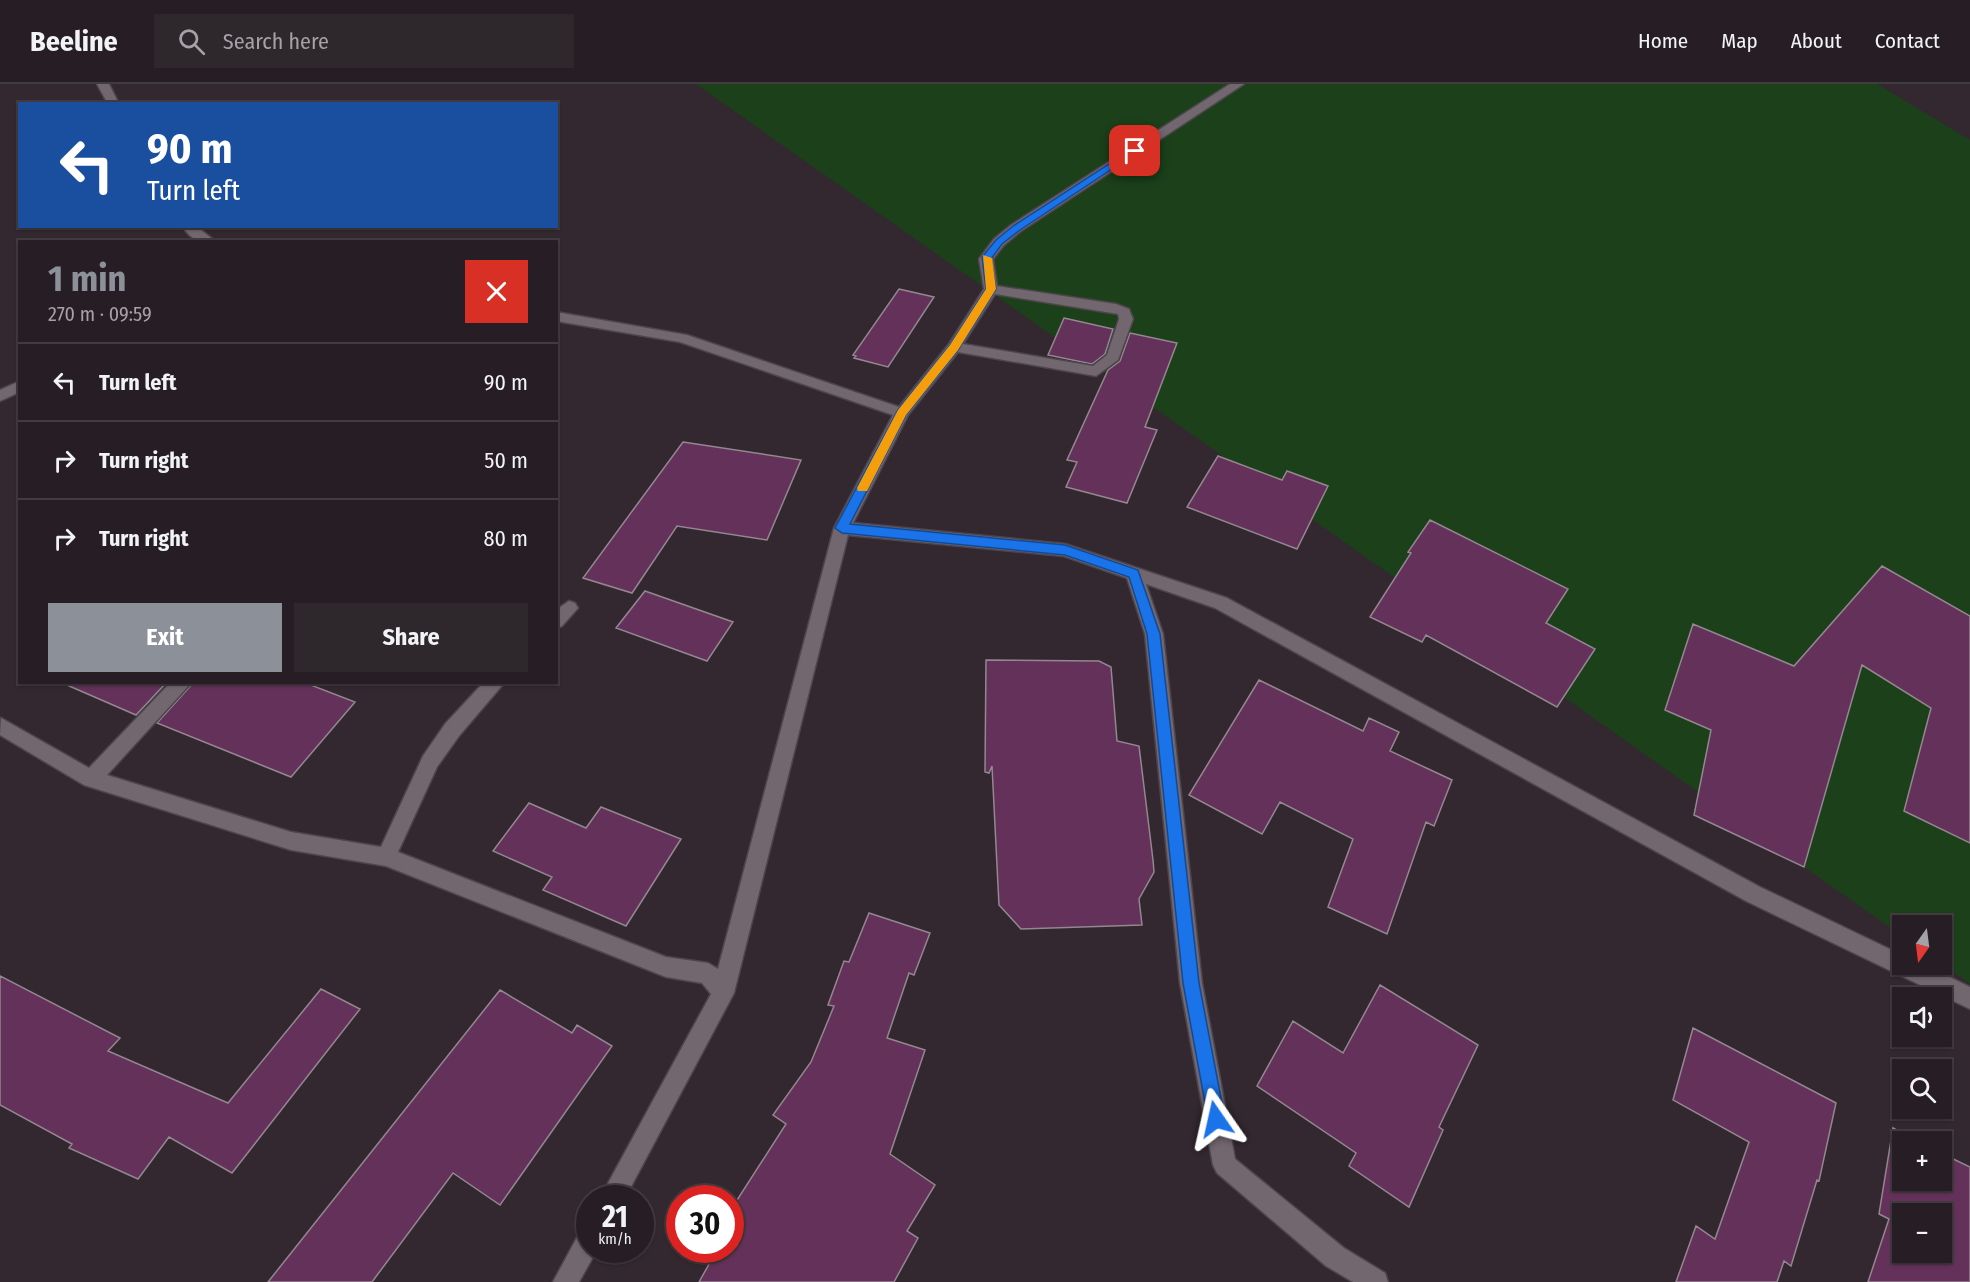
<!DOCTYPE html>
<meta charset="utf-8">
<style>
:root{--surface:#261e24;--page:#2e272c;--text:#f1f3f6;--muted:#a4a2a6;--line:#423c41;--accent:#8c9099}
body{margin:0;font-family:"Fira Sans Condensed",sans-serif;background:var(--page);color:var(--text);height:100vh;display:flex;flex-direction:column;font-size:22px;white-space:nowrap}
*{box-sizing:border-box;margin:0}
p{font-size:20px;color:var(--muted)}
.icon{flex:none;width:33px;height:33px;fill:none;stroke:currentColor;stroke-width:2;stroke-linecap:round;stroke-linejoin:round}
.map{position:relative;flex:1;overflow:hidden}
.details{position:absolute;left:18px;top:156px;width:540px;height:444px;display:flex;flex-direction:column;background:var(--surface);border-radius:0px;box-shadow:0 2px 4px #0004,0 0 0 2px var(--line)}
.details>*{flex:none}
.hud{position:absolute;left:18px;top:18px;width:540px;height:126px;border-radius:0px;box-shadow:0 2px 4px #0004,0 0 0 2px var(--line);background:#1a4fa0;color:#fff;overflow:hidden}
.needle{width:39px;rotate:194deg}
.buttons{position:absolute;left:1892px;top:831px;display:grid;gap:12px}
.buttons a{display:grid;place-items:center;width:60px;height:60px;border-radius:0px;background:var(--surface);box-shadow:0 2px 4px #0004,0 0 0 2px var(--line);font-size:30px}
.speed{position:absolute;left:576px;top:1101px;display:flex;gap:12px;font-size:30px;font-weight:700;text-align:center}
.speed>*{display:grid;place-content:center;width:78px;height:78px;border-radius:50%;background:var(--surface);box-shadow:0 2px 4px #0004,0 0 0 2px var(--line);line-height:1}
.speed small{font-size:15px;font-weight:400}
.speed .limit{border:9px solid #d22;background:#fff;color:#111}
.pin{position:absolute;display:grid;place-items:center;width:51px;height:51px;color:#fff;margin:-26px;border-radius:12px;box-shadow:0 3px 9px #0006}
.me{position:absolute;width:66px;margin:-33px;rotate:349deg;stroke-linejoin:round;filter:drop-shadow(0 0 4px #0008)}
.turn{display:flex;align-items:center;gap:21px;height:126px;padding:0 30px;font-size:27px}
.turn .icon{width:78px;height:78px;stroke-width:2.5}
.turn b{display:block;font-size:42px;line-height:51px}
.round{display:grid;place-items:center;flex:none;width:63px;height:63px;border-radius:0px;background:var(--page)}
.overview{display:flex;align-items:center;justify-content:space-between;height:102px;padding:0 30px}
h1{font-size:36px;font-weight:700;line-height:45px;color:var(--accent)}
.cta{display:flex;gap:12px;margin-top:auto;padding:12px 30px}
.cta a{flex:1;height:69px;border-radius:0px;background:var(--accent);color:#fff;font-size:24px;font-weight:700;line-height:69px;text-align:center}
.cta a+a{background:var(--page);color:var(--text)}
ul{padding:0;list-style:none}
li{display:flex;align-items:center;gap:18px;height:78px;padding:0 30px;border-top:2px solid var(--line)}
li div{flex:1}
li b{display:block;font-size:22px}
li em{font-style:normal}
header{display:flex;align-items:center;gap:36px;box-sizing:border-box;height:84px;padding:0 30px;background:var(--surface);border-bottom:2px solid var(--line)}
header strong{font-size:28px}
nav{display:flex;gap:33px;margin-inline-start:auto;font-size:21px}
.search{width:420px;height:54px;background:var(--page);display:flex;align-items:center;gap:15px;box-sizing:border-box;padding:0 21px;border-radius:0px;color:var(--muted);font-size:22px}
.map>svg:first-child{display:block}
.green{fill:#1b401a}
.building{fill:#64315a;stroke:#938790;stroke-width:1.5;fill-rule:evenodd}
.lines{fill:none;stroke-linecap:round;stroke-linejoin:round}
.minor-casing{stroke:#4d454b;stroke-width:3}
.minor{fill:#72666f;fill-rule:evenodd}
.route{fill:#1a73e8;stroke:#114b97;stroke-width:1.5}
.slow{fill:#f59e0b}
</style>
<header>
<strong>Beeline</strong>
<div class="search"><svg class="icon" aria-label="search" viewBox="0 0 24 24"><circle cx="10" cy="10" r="6"/><path d="M15 15l6 6"/></svg>Search here</div>
<nav><a>Home</a><a>Map</a><a>About</a><a>Contact</a></nav>
</header>
<div class="map">
<svg width="1970" height="1198" viewBox="0 0 1970 1198">
<rect width="100%" height="100%" fill="#332830"/>
<path class="green" d="M696,0H1877L1970,56V900L1941,879V842H1902V852Z"/>
<path class="building" d="M899,205L934,213L888,283L854,274L856,272L853,271Z
M1064,234L1113,245L1105,270L1092,280L1048,271Z
M1130,249L1177,259L1145,343L1157,346L1127,419L1066,403L1077,378L1067,376L1108,286L1120,277Z
M683,358L801,376L767,456L677,442L632,509L583,494Z
M1218,372L1282,396L1287,387L1328,402L1297,465L1187,423Z
M1430,436L1568,505L1546,539L1595,565L1557,623L1426,551L1422,558L1370,533L1411,469L1408,468Z
M1882,482L1970,532V759L1904,727L1931,624L1862,581L1804,783L1694,731L1711,646L1665,626L1693,540L1794,582Z
M645,507L733,538L707,577L616,544Z
M986,576L1099,577L1111,583L1117,657L1139,662L1153,776L1154,788L1139,815L1142,841L1021,845L999,821L992,682L989,689L985,688Z
M1259,596L1363,647L1369,634L1399,648L1390,667L1452,696L1434,742L1426,738L1387,850L1328,823L1353,755L1280,718L1262,750L1189,711Z
M60,598H167L136,631Z
M194,598H303L355,618L291,693L157,639Z
M529,719L586,744L601,723L681,755L626,842L543,806L552,793L493,767Z
M869,829L930,849L914,891L909,889L887,954L925,966L890,1070L935,1101L907,1147L918,1154L894,1198H699L717,1166H730V1127L786,1040L773,1031L811,978L834,922L828,921L844,877L849,878Z
M0,892L120,954L108,967L228,1019L321,905L360,925L232,1089L169,1053L138,1095L69,1064L72,1060L0,1021Z
M1380,901L1478,961L1439,1043L1443,1046L1409,1123L1349,1082L1356,1069L1257,1002L1293,937L1343,969Z
M500,906L572,949L577,941L612,962L500,1121L453,1089L372,1198H268Z
M1693,944L1836,1019L1819,1097L1817,1096L1791,1182L1784,1177L1777,1198H1676L1696,1142L1715,1155L1749,1058L1673,1016Z
M1893,1044L1919,1058H1902V1096H1941V1069L1970,1083V1198H1868L1889,1135L1879,1130ZM1902,1130H1941V1168H1902Z"/>
<g class="lines">
<defs>
<path id="minor" d="M97,0H109L119,20H108Z
M1230,0H1244L1021,147L1004,161L993,175L997,202L1116,220L1129,225L1133,235L1118,276L1096,292L958,268L908,331L853,439L1065,460L1227,514L1760,803L1902,871V880H1923L1970,903V925L1746,817L1215,524L1146,500L1163,550L1202,899L1235,1075L1344,1164L1385,1189L1388,1198H1353L1326,1182L1217,1089L1213,1081L1180,899L1145,550L1127,494L1064,472L848,451L734,909L625,1114H600L711,910L702,899L666,893L386,782L291,766L84,701L0,651L1,634L89,684L171,598H192L107,691L291,748L381,763L423,672L445,640L484,598H505L459,652L437,683L398,768L666,873L708,879L718,885L834,444L893,331L680,258L556,237V228L687,251L899,323L949,260L984,205L979,175L994,155L1011,141ZM995,210L1118,230L1119,235L1107,271L1093,282L963,260Z
M183,142H196L216,158C202,158 190,157 183,142Z
M20,297V308L0,317V306Z
M569,517L575,519L578,524L562,542L556,544V526Z
M590,1143V1166H597L579,1198H553L581,1146Z"/>
</defs>
<use href="#minor" class="minor-casing"/>
<use href="#minor" class="minor"/>
</g>
<path class="route" d="M1132,65L1139,67L1020,146L1002,160L991,175L996,205L958,266L906,331L850,440L1065,461L1138,486L1160,550L1199,899L1225,1035L1223,1042L1216,1044L1210,1042L1208,1035L1183,899L1147,550L1129,493L1065,471L842,449L835,444L898,326L950,261L986,205L982,173L996,156L1013,142Z"/>
<path class="slow" d="M983,171L992,174L996,205L958,266L906,331L867,407H858L857,404L898,326L950,261L986,205Z"/>
</svg>
<div class="buttons">
<a><svg class="needle" viewBox="-14 -14 28 28"><path d="M0-13l5 13h-10z" fill="#e53935"/><path d="M0 13l5-13h-10z" fill="#a4a2a6"/></svg></a>
<a><svg class="icon" aria-label="sound" viewBox="0 0 24 24"><path d="M4 9h4l5-4v14l-5-4H4zM17 9q2 3 0 6"/></svg></a>
<a><svg class="icon" aria-label="search" viewBox="0 0 24 24"><circle cx="10" cy="10" r="6"/><path d="M15 15l6 6"/></svg></a>
<a>+</a>
<a>−</a>
</div>
<div class="speed"><div>21<small>km/h</small></div><div class="limit">30</div></div>
<div class="pin" style="left:1135px;top:67px;background:#d93025"><svg class="icon" aria-label="arrive" viewBox="0 0 24 24"><path d="M6 21V4h12l-3 4 3 4H6"/></svg></div>
<svg class="me" style="left:1216px;top:1035px" viewBox="-20 -20 40 40"><path d="M0-17L14 15 0 8-14 15z" fill="#1a73e8" stroke="#fff" stroke-width="4"/></svg>
<div class="hud">
<div class="turn"><svg class="icon" aria-label="left" viewBox="0 0 24 24"><path d="M17 20v-9H6M10 6l-5 5 5 5"/></svg><div><b>90 m</b>Turn left</div></div>
</div>
<section class="details">
<div class="overview"><div><h1>1 min</h1><p>270 m · 09:59</p></div><a class="round" style="background:#d93025;color:#fff"><svg class="icon" aria-label="close" viewBox="0 0 24 24"><path d="M6 6l12 12M18 6L6 18"/></svg></a></div>
<ul>
<li><svg class="icon" aria-label="left" viewBox="0 0 24 24"><path d="M17 20v-9H6M10 6l-5 5 5 5"/></svg><div><b>Turn left</b></div><em>90 m</em></li>
<li><svg class="icon" aria-label="right" viewBox="0 0 24 24"><path d="M7 20v-9h11M14 6l5 5-5 5"/></svg><div><b>Turn right</b></div><em>50 m</em></li>
<li><svg class="icon" aria-label="right" viewBox="0 0 24 24"><path d="M7 20v-9h11M14 6l5 5-5 5"/></svg><div><b>Turn right</b></div><em>80 m</em></li>
</ul>
<div class="cta"><a>Exit</a><a>Share</a></div>
</section>
</div>
